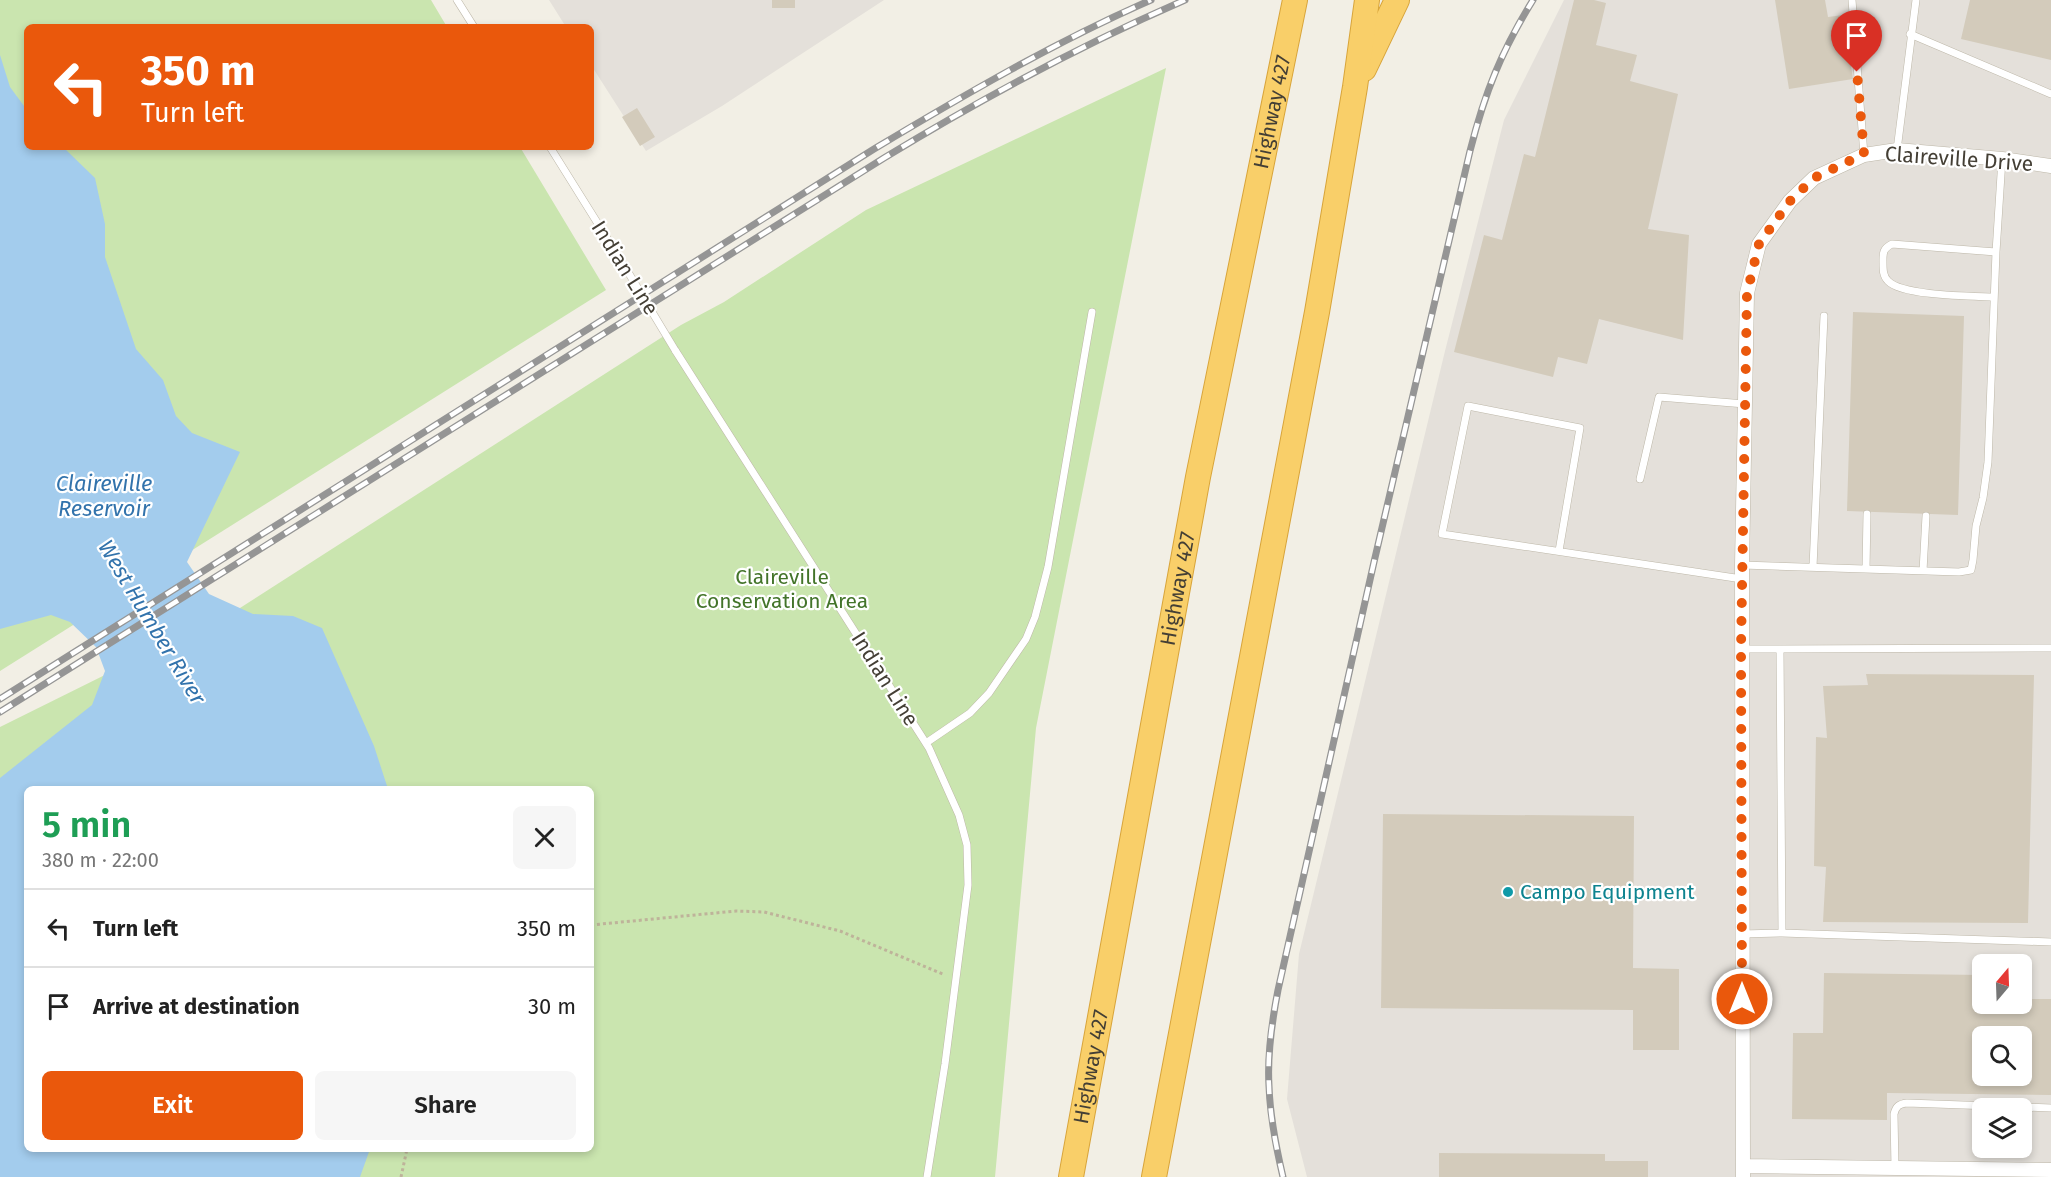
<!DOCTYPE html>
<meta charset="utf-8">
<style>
:root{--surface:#fff;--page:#f6f6f6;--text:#222;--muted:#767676;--line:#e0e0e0;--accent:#ea580c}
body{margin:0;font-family:"Fira Sans",sans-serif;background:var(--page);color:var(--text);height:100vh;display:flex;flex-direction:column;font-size:22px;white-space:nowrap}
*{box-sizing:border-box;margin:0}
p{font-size:20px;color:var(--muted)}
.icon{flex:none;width:33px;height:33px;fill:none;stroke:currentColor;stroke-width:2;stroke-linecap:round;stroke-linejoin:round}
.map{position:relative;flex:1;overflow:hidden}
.sheet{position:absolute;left:24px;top:786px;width:570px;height:366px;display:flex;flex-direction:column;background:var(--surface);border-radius:9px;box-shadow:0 3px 9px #0003}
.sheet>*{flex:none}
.guide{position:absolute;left:24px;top:24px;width:570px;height:126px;border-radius:9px;box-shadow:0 3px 9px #0003;background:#ea580c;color:#fff;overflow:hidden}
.needle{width:39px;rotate:19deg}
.controls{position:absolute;left:1972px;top:954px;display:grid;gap:12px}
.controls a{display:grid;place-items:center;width:60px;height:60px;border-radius:9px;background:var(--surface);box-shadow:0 3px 9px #0003;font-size:30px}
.pin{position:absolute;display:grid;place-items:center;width:51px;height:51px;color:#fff;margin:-62px -26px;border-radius:50% 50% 50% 0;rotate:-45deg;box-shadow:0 0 6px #0007}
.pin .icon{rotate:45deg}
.me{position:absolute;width:66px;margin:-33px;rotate:0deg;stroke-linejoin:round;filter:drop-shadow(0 0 4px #0008)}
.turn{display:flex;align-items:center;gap:21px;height:126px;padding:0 18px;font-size:27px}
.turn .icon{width:78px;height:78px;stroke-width:2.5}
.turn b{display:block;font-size:42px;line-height:51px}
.round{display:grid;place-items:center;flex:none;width:63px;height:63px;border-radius:9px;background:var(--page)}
.headline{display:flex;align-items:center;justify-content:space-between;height:102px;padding:0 18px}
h1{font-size:36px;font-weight:600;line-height:45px;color:#1e9e55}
.primary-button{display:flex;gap:12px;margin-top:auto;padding:12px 18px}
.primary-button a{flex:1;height:69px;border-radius:9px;background:var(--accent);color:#fff;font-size:24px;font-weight:600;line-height:69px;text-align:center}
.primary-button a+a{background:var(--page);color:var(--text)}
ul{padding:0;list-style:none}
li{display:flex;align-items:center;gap:18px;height:78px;padding:0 18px;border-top:2px solid var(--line)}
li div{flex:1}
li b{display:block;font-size:22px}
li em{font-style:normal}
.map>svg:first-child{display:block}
.industrial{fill:#e4e0da;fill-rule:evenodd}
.green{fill:#cae5af;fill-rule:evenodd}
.water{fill:#a3cced}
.building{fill:#d3cbbb;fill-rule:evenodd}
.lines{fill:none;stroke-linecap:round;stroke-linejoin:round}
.lane-casing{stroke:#bdb7a8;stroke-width:8}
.street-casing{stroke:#bdb7a8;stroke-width:15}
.highway-casing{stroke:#d8a43a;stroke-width:26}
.path{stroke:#beb39a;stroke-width:3;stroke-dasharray:3 3;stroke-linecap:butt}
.lane{stroke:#fff;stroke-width:7}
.street{stroke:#fff;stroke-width:14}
.highway{stroke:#f9cf69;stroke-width:24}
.rail-casing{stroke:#959595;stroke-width:7}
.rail{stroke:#fff;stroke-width:4.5;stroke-dasharray:14;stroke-linecap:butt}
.lane-bridge-casing{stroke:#bdb7a8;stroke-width:8;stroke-linecap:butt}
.lane-bridge{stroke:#fff;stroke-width:7}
.route{stroke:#ea580c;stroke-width:10;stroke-dasharray:0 18}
.culture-dot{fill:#0f9aa8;stroke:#fff;stroke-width:2}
.labels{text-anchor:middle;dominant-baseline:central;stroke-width:4.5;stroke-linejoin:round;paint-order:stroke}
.street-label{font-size:21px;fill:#443f35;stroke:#fff}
.park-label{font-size:21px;fill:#43742a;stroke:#fff}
.culture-label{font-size:21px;fill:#0d838f;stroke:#fff;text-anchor:start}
.water-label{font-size:22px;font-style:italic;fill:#3273ac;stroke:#fff}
</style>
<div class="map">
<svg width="2051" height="1177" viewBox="0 0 2051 1177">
<rect width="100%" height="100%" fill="#f2efe5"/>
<path class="industrial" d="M549,0H884L722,106L646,151L591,65V27H566Z
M1564,0H2051V1177H1307L1287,1099L1299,954L1445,351L1504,120ZM1983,964H2022V1004H1983ZM1983,1036H2022V1076H1983ZM1983,1108H2022V1148H1983Z"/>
<path class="green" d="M0,0H431L447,27H27V147H520L606,290L0,671Z
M1166,68L1036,728L995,1177H0V727L240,608L681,325L724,302L866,210ZM27,789H591V1149H27Z"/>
<path class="water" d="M0,55L10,87L27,110V147H63L95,178L105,224V257L136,349L163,380L176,416L192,433L240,452L187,562L209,594L253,614L293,616L322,628L374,746L388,789H27V1149H370L360,1177H0V778L92,705L105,671L96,647L70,622L51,615L0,629Z"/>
<path class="building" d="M772,0H795V8H772Z
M1574,0H1594L1606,3L1596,45L1637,55L1630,81L1678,94L1648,229L1689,235L1683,340L1599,319L1587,364L1558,357L1553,377L1454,352L1484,235L1502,240L1524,154L1535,157Z
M1775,0H1825L1828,17L1843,15L1853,79L1789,89Z
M1970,0H2051V60L1961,39Z
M637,108L655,137L640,146L622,117Z
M1853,312L1964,316L1958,515L1847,511Z
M1866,674L2034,675L2028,923L1823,922L1826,867L1814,866L1816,737L1827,738L1823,686L1868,685Z
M1383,814L1634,816L1633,968L1679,969V1050H1633V1010L1381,1008Z
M1824,973L1983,975V1004H2022V999H2051V1095L1887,1093V1120L1792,1119L1793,1033H1823ZM1983,1036H2022V1076H1983Z
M1439,1153L1605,1154V1161H1648V1177H1439Z"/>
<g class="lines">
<defs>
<path id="lane" d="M457,0L474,27
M1852,0L1864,155
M1910,34L2051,94
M550,147L625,267
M1897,150L1916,0
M1994,297C1972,296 1902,296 1888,281C1883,276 1883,270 1883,263C1883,254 1882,249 1892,244L1996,252
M675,350L929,748L959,815L967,845L968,885L945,1064L927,1177
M1640,479L1659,397L1745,404
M1559,551L1580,428L1468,406L1442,534L1742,579
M1742,565L1959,572L1971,570L1973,560L1976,526L1983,498L1988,462L1996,252L2002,159
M1813,567L1824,316
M1866,569L1867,514
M1923,571L1926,516
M1742,649L2051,648
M926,743L970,713L989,693L1026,639L1035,617L1048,567L1092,312
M1782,933L2051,942
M1742,934L1782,933L1780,649
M1895,1168L1894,1114C1896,1106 1899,1104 1907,1103L2051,1108"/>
<path id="street" d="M1743,1166L2051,1170
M1743,1177L1742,565L1747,293L1759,244L1790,201L1814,178L1864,155L1897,150L2002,159L2051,166"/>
<g id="highway">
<path d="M1364,69L1397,0"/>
<path id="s1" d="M1071,1177L1198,477L1295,0"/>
<path d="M1154,1177L1317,312L1355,87L1367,0"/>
</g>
</defs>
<use href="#lane" class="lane-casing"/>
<use href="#street" class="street-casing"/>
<use href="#highway" class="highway-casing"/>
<path class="path" d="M591,925L736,911L764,912L840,931L945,975
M401,1177L407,1149"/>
<use href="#lane" class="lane"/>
<use href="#street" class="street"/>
<use href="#highway" class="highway"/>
<defs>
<path id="rail" d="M0,699L874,149C964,95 1055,42 1151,0
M0,712L884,158C981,99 1081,45 1185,0
M1283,1177C1276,1147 1270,1117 1269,1086C1267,1054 1272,1021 1278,990L1374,562L1470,151C1485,92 1501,52 1533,0"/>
</defs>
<use href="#rail" class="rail-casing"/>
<use href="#rail" class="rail"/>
<defs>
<path id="lane-bridge" d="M625,267L675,350"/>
</defs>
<use href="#lane-bridge" class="lane-bridge-casing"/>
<use href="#lane-bridge" class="lane-bridge"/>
</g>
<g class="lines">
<path class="route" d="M1742,999L1741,649L1747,293L1759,244L1790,201L1814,178L1864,154L1857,72"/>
</g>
<circle class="culture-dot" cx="1508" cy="892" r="6"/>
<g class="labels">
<g class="street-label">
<text stroke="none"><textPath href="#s1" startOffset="1084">Highway 427</textPath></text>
<text transform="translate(1959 159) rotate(4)">Claireville Drive</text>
<text transform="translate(625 268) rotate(58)">Indian Line</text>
<text stroke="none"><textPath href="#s1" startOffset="598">Highway 427</textPath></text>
<text transform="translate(885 679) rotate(58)">Indian Line</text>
<text stroke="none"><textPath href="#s1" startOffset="112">Highway 427</textPath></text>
</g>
<g class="park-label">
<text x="782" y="577">Claireville<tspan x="782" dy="24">Conservation Area</tspan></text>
</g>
<g class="culture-label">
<text x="1520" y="892">Campo Equipment</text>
</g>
<g class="water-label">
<text x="104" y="483">Claireville<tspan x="104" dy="25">Reservoir</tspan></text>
<text transform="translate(152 622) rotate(59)">West Humber River</text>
</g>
</g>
</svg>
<div class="controls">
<a><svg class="needle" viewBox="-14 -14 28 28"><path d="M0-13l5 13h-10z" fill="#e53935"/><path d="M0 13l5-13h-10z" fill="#767676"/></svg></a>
<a><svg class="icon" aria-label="search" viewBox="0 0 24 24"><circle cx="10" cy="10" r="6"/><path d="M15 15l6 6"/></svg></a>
<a><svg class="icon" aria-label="layers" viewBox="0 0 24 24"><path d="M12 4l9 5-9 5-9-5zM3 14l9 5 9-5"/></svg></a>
</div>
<div class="pin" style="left:1857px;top:72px;background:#d93025"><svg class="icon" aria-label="arrive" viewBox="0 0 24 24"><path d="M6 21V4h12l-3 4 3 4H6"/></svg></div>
<svg class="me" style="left:1742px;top:999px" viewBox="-20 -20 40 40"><circle r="17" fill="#ea580c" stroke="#fff" stroke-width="3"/><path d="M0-11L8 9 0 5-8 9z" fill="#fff"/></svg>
<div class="guide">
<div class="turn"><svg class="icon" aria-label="left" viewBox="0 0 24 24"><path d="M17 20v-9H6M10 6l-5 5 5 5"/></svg><div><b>350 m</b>Turn left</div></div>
</div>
<section class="sheet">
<div class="headline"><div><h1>5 min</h1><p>380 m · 22:00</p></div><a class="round"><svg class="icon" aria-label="close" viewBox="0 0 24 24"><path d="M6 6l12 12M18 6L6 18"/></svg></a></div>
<ul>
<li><svg class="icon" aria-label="left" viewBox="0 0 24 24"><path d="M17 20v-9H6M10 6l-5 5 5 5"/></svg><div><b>Turn left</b></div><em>350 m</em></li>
<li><svg class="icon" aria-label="arrive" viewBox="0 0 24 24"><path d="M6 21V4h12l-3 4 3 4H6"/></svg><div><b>Arrive at destination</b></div><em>30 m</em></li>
</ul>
<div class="primary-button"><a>Exit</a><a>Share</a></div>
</section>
</div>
